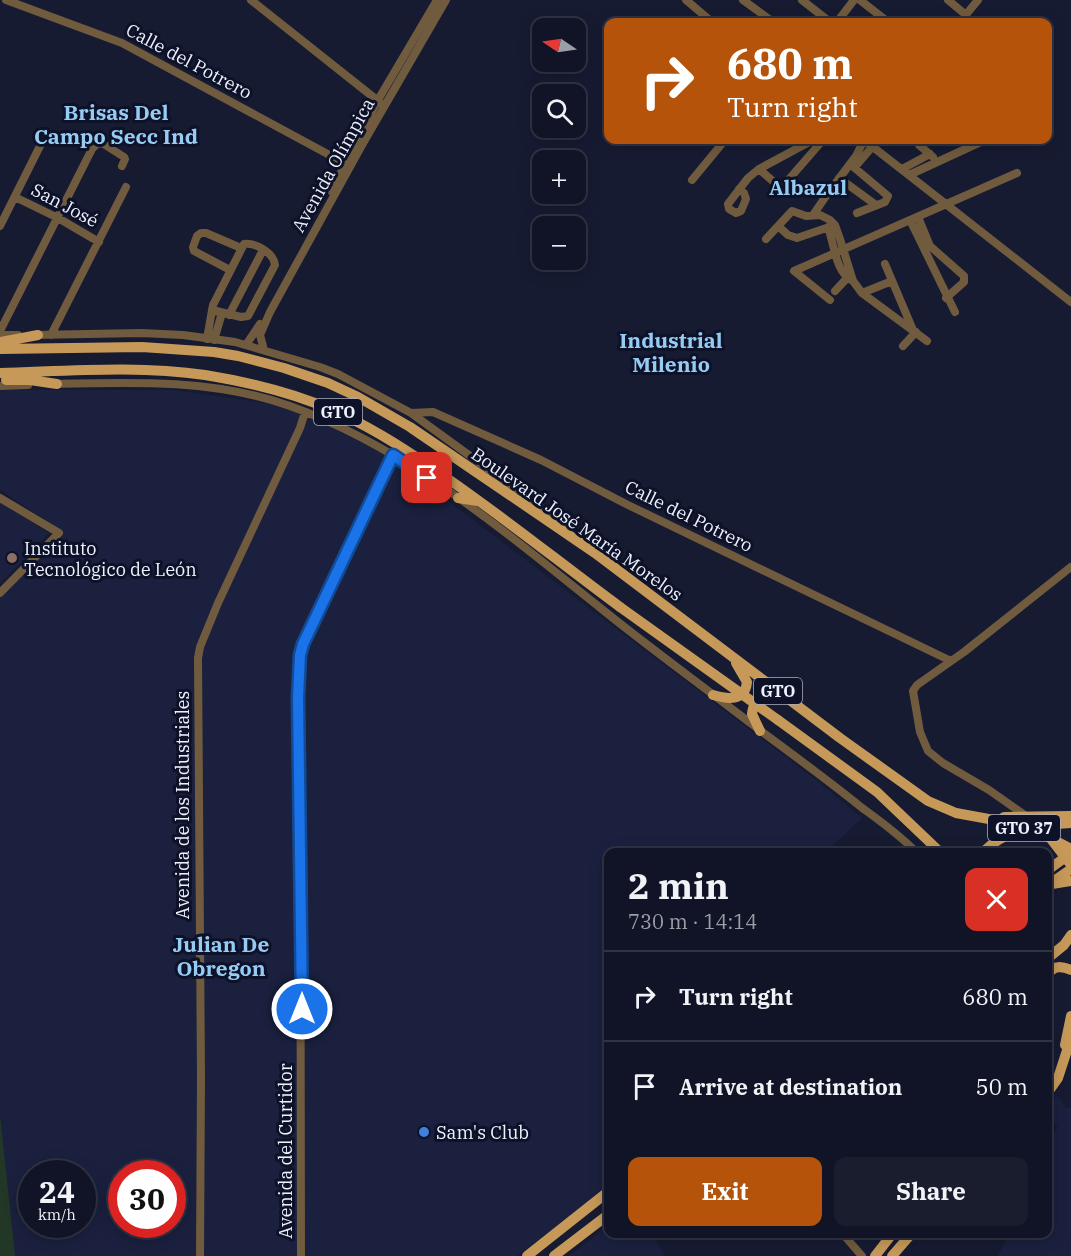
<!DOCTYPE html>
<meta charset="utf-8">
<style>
:root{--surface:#101426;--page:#191d2e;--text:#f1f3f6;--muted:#9c9ea7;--line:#303343;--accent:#b45309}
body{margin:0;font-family:"IBM Plex Serif",serif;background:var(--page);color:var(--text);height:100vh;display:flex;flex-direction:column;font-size:22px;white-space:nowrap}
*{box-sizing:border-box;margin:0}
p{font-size:20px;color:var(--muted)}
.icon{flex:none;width:33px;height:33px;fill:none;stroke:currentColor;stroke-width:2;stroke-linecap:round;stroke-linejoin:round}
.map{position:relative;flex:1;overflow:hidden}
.side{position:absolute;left:604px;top:848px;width:448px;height:390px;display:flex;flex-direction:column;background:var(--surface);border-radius:12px;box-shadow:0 3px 15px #0003,0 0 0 2px var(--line)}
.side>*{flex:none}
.top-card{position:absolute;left:604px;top:18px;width:448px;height:126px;border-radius:12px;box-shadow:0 3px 15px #0003,0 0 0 2px var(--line);background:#b45309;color:#fff;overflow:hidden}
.needle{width:39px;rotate:283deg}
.controls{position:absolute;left:532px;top:18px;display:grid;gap:12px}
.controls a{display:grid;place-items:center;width:54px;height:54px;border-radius:12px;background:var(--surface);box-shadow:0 3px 15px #0003,0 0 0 2px var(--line);font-size:30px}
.speed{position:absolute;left:18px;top:1160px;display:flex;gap:12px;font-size:30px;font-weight:700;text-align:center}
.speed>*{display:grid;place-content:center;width:78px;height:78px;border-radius:50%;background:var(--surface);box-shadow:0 3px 15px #0003,0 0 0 2px var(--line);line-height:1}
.speed small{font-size:15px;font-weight:400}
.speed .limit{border:9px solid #d22;background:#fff;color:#111}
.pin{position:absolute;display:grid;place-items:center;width:51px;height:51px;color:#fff;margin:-26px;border-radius:12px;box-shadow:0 3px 9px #0006}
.me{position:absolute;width:66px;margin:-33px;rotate:0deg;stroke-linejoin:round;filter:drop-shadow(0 0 4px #0008)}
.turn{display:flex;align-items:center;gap:21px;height:126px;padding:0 24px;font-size:27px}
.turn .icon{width:78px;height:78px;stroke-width:2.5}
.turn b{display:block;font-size:42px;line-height:51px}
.round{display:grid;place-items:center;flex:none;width:63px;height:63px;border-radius:12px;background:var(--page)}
.summary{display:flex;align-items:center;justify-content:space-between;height:102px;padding:0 24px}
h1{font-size:36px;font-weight:800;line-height:45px}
.button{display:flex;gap:12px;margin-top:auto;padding:12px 24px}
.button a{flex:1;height:69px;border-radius:12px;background:var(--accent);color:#fff;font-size:24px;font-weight:800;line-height:69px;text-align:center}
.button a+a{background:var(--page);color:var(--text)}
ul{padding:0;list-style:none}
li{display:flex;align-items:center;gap:18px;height:90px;padding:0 24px;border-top:2px solid var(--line)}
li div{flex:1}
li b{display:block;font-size:22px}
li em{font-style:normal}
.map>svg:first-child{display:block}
.built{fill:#1a203e;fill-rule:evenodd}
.pitch{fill:#223725}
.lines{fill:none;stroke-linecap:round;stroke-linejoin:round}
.minor{stroke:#705b3e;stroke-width:8}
.major{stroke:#c69959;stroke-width:10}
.major-bridge{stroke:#c69959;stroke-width:10}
.route-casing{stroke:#114b97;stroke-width:15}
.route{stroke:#1a73e8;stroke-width:10}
.education-dot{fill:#8d6e63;stroke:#0d1228;stroke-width:2}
.shop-dot{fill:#3f7fe0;stroke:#0d1228;stroke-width:2}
.labels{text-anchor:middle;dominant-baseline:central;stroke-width:6;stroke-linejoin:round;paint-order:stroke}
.shield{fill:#0d1228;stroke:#aaaebe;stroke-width:1.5}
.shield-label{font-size:16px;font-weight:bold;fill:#edf1fe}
.street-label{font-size:18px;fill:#edf1fe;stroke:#0d1228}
.poi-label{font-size:18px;fill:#edf1fe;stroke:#0d1228;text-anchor:start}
.quarter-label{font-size:21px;font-weight:bold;fill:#96ccf4;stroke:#0d1228}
</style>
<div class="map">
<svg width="1071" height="1256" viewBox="0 0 1071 1256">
<rect width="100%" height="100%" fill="#161b32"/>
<path class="built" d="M0,390H173L293,407L390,457L816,780L862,818L826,852H609V1186L517,1256H13L0,1156V596L64,532L0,490ZM32,1173H82V1224H32ZM122,1173H172V1224H122Z
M0,502L49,533L0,584Z
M1057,1095L1065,1107L1071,1108V1256H998L1009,1233H1048L1049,1145L1058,1124L1049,1121V1106Z
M609,1225V1233H650L666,1256H569Z"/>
<path class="pitch" d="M0,1115L15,1256H0Z"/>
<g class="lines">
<path class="minor" d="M6,0L122,43L348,165
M251,0L382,104
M686,0L712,22
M743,0L773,22
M802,0L830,22
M860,0L888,22
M948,0L966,15
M837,22L854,0
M960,22L978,0
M1048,92L1050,99L1048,106
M864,140L1071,302
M917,140L919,145L933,157
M850,164L888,196L885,202L857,213
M855,167L873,146
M759,169L775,183L783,186L823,140
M902,169L930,154
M909,175L985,140
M839,178L876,205
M692,180L725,140
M739,189L744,193L746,199L741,211L736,213L729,209L728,204L748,178L759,169L813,140
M331,191L378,100L437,0
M829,192L856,156L864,140
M15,197L58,218L99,242
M813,215L826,196
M918,217L930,246L964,276V282L946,298
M910,220L955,312
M0,226L41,144
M778,226L788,235L797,238L835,225
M828,227C834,244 836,274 853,281
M766,239L792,211L806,216L820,215L830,220L835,225L840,239L853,281L862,293L927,341
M885,264L913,330
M230,270L194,251L193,247L197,236L201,233H206L241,248
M835,291L849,276
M862,293L892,281
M830,300L794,271L1017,173
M229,315L263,250
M0,331L92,149L97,144L102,143L124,157L125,159L122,166
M0,335H18
M33,335L142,333L183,335L235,342L320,367L338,374L411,413L550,514L569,531
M51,335L126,187
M207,339C209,327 211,316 213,305L244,244C255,242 274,253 275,265L248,316L241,317L212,310
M214,340L222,313
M246,345L260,324
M903,346L916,332
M264,350L260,335L270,312L362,145L446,0
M53,384C132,382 214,379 290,406C408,448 506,533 603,610C645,644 689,676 732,709C775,742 819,773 861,807C880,821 900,835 916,852
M0,386L28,385
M411,413L433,412L541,460L628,505L951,661
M0,498L59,533L0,593
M1026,816L989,790L943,763L928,751L920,732L913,691L917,685L964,652L1071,567
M842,1233L862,1256
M200,1256L201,1077L198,658L200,647L218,603L300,428L305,412
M301,1256L300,655L303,644L393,455"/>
<path class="major" d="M0,342L38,335
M0,349L142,347L214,352L238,356L284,368L328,383L358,397L410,427L595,553L840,738L928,801L956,813L1027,826L1071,849
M0,373C68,371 137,365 205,375C248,382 291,392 332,410C370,426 404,448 438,472C500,514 559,562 620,607
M6,380H30L57,384
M458,498L478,501
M713,695C727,699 745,702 747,682L736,663
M778,720L877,792L940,852
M760,731L752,714C754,694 769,695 786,697
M1004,817L1071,816
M1051,839L1071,865
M1052,884L1071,881
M1048,885L1071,869
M1048,958L1064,945L1071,935
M1048,975C1053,965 1062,966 1071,970
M1065,1045L1071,1016
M1048,1092L1058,1078L1071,1038
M527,1256L609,1191
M554,1256L609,1214
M875,1256L893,1233
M892,1256L912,1233"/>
<path class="major-bridge" d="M620,607L778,720
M983,852C1007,828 1038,825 1071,823
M1048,870L1071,853"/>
</g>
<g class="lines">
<defs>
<path id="route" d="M302,1009L298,697L300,655L303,644L393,455L427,478"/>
</defs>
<use href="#route" class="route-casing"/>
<use href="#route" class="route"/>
</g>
<circle class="education-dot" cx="12" cy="558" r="6"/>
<circle class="shop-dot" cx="424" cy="1132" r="6"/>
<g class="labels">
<g class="shield">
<rect x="314" y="399" width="48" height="26" rx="4.5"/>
<rect x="754" y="678" width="48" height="26" rx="4.5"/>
<rect x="988" y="815" width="72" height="26" rx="4.5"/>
</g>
<g class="shield-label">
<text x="338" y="412">GTO</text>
<text x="778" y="691">GTO</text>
<text x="1024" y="828">GTO 37</text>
</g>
<g class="street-label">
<text transform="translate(189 61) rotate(28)">Calle del Potrero</text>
<text transform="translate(333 165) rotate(-61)">Avenida Olímpica</text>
<text transform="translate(65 205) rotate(28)">San José</text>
<text transform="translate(689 516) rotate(26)">Calle del Potrero</text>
<text transform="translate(577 524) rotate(35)">Boulevard José María Morelos</text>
<text transform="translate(182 805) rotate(-90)">Avenida de los Industriales</text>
<text transform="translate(285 1151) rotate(-90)">Avenida del Curtidor</text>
</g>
<g class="poi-label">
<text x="24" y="548">Instituto<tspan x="24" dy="21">Tecnológico de León</tspan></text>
<text x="436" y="1132">Sam's Club</text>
</g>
<g class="quarter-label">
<text x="116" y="112">Brisas Del<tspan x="116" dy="24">Campo Secc Ind</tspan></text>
<text x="808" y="187">Albazul</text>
<text x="671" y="340">Industrial<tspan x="671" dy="24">Milenio</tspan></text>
<text x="221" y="944">Julian De<tspan x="221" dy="24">Obregon</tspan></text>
</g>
</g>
</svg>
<div class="controls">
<a><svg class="needle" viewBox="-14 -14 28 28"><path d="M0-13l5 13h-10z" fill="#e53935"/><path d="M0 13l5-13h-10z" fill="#9c9ea7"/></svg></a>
<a><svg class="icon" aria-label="search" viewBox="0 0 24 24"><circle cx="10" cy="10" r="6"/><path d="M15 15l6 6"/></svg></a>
<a>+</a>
<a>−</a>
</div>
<div class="speed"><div>24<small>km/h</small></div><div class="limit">30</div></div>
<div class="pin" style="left:427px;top:478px;background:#d93025"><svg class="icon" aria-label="arrive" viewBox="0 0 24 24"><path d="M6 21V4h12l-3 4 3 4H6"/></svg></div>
<svg class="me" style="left:302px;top:1009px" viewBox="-20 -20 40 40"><circle r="17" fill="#1a73e8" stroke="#fff" stroke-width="3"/><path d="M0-11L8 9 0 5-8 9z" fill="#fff"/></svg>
<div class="top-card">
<div class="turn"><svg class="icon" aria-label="right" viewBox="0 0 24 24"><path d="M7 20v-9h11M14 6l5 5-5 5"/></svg><div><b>680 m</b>Turn right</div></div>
</div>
<section class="side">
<div class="summary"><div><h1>2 min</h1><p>730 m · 14:14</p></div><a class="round" style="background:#d93025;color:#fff"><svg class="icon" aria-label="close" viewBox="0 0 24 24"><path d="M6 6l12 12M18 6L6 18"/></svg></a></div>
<ul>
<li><svg class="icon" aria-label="right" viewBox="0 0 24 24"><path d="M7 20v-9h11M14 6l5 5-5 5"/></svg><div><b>Turn right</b></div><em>680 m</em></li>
<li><svg class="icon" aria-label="arrive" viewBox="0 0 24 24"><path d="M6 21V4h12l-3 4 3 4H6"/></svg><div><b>Arrive at destination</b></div><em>50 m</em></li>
</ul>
<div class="button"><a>Exit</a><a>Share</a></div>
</section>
</div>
